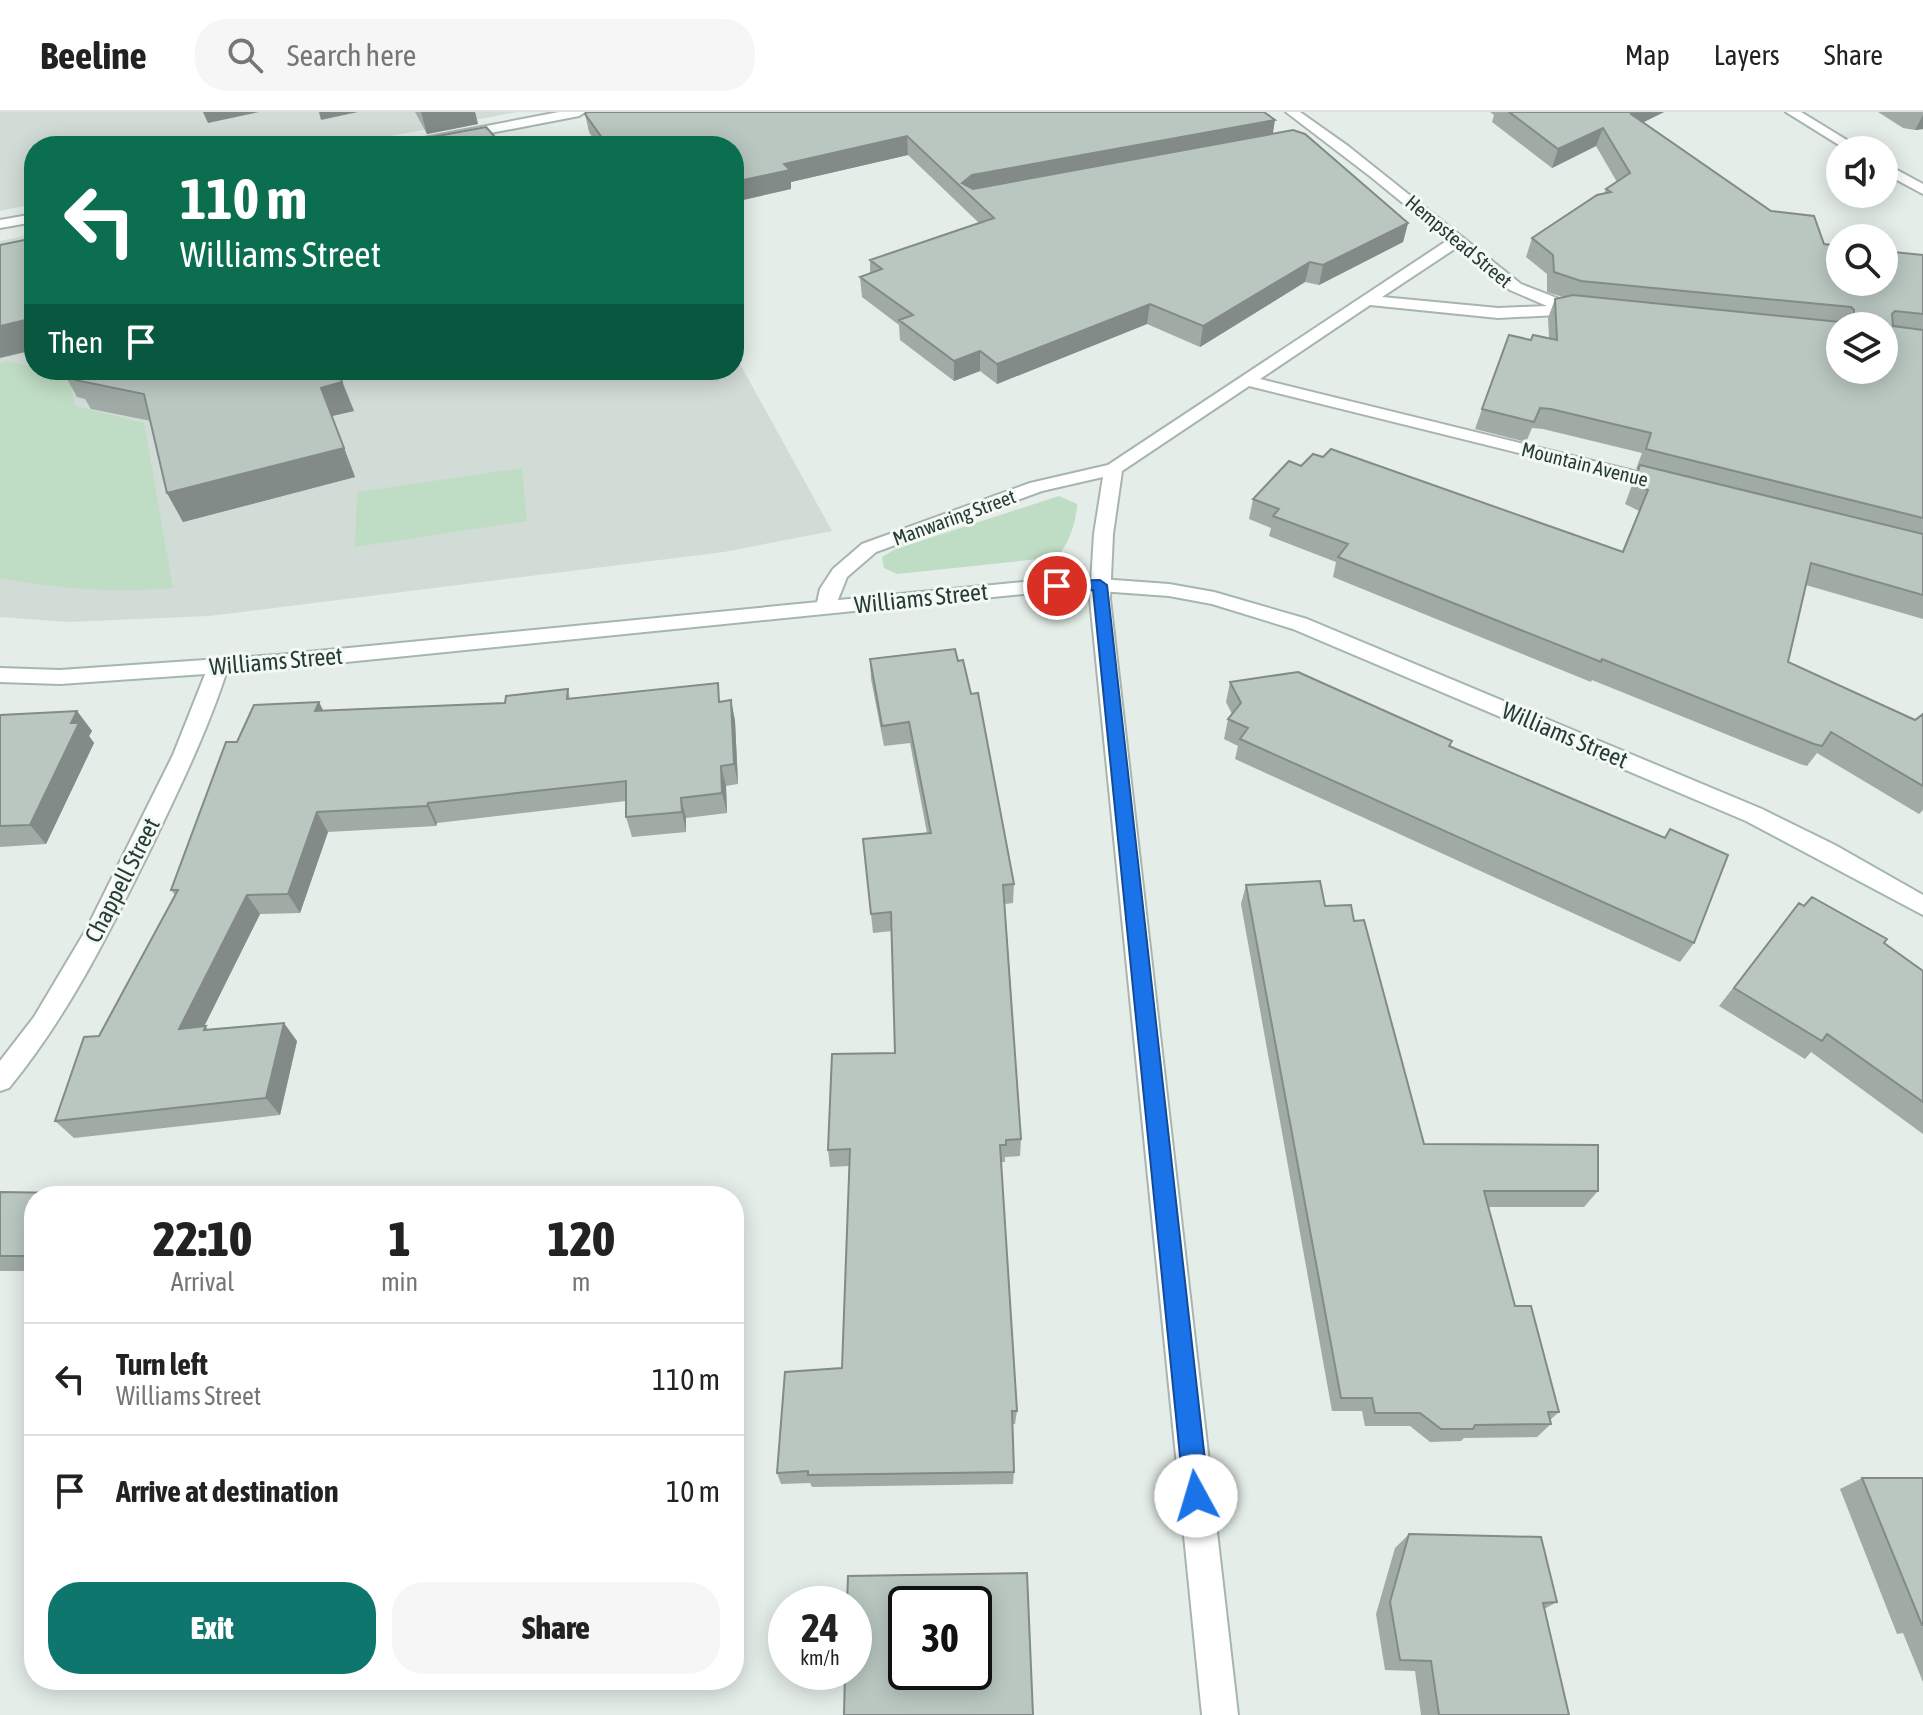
<!DOCTYPE html>
<style>
:root{--surface:#fff;--page:#f6f6f6;--text:#222;--muted:#767676;--line:#e0e0e0;--accent:#0f766e}
body{margin:0;font-family:"Asap Condensed",sans-serif;background:var(--page);color:var(--text);height:100vh;display:flex;flex-direction:column;font-size:30px;white-space:nowrap}
*{box-sizing:border-box;margin:0}
p{font-size:26px;color:var(--muted)}
.icon{flex:none;width:44px;height:44px;fill:none;stroke:currentColor;stroke-width:2;stroke-linecap:round;stroke-linejoin:round}
.map{position:relative;flex:1;overflow:hidden}
.details{position:absolute;left:24px;top:1074px;width:720px;height:504px;display:flex;flex-direction:column;background:var(--surface);border-radius:32px;box-shadow:0 4px 20px #0003}
.details>*{flex:none}
.hud{position:absolute;left:24px;top:24px;width:720px;height:244px;border-radius:32px;box-shadow:0 4px 20px #0003;background:#0b6e4f;color:#fff;overflow:hidden}
.tools{position:absolute;left:1826px;top:24px;display:grid;gap:16px}
.tools a{display:grid;place-items:center;width:72px;height:72px;border-radius:50%;background:var(--surface);box-shadow:0 4px 20px #0003;font-size:40px}
.speed{position:absolute;left:768px;top:1474px;display:flex;gap:16px;font-size:40px;font-weight:700;text-align:center}
.speed>*{display:grid;place-content:center;width:104px;height:104px;border-radius:50%;background:var(--surface);box-shadow:0 4px 20px #0003;line-height:1}
.speed small{font-size:20px;font-weight:400}
.speed .limit{border:4px solid #111;border-radius:12px;background:#fff;color:#111}
.pin{position:absolute;display:grid;place-items:center;width:68px;height:68px;color:#fff;margin:-34px;border:4px solid #fff;border-radius:50%;box-shadow:0 2px 8px #0007}
.me{position:absolute;width:88px;margin:-44px;rotate:354deg;stroke-linejoin:round;filter:drop-shadow(0 0 6px #0008)}
.turn{display:flex;align-items:center;gap:28px;height:168px;padding:0 24px;font-size:36px}
.turn .icon{width:104px;height:104px;stroke-width:2.5}
.turn b{display:block;font-size:56px;line-height:68px}
.then{display:flex;align-items:center;height:76px;padding:0 24px;background:#0003;gap:16px;font-size:30px}
.eta{display:flex;justify-content:space-evenly;align-items:center;height:136px;text-align:center}
.eta b{font-size:48px;font-weight:800;line-height:56px}
.action{display:flex;gap:16px;margin-top:auto;padding:16px 24px}
.action a{flex:1;height:92px;border-radius:32px;background:var(--accent);color:#fff;font-size:32px;font-weight:800;line-height:92px;text-align:center}
.action a+a{background:var(--page);color:var(--text)}
ul{padding:0;list-style:none}
li{display:flex;align-items:center;gap:24px;height:112px;padding:0 24px;border-top:2px solid var(--line)}
li div{flex:1}
li b{display:block;font-size:30px}
li em{font-style:normal}
header{display:flex;align-items:center;gap:48px;box-sizing:border-box;height:112px;padding:0 40px;background:var(--surface);border-bottom:2px solid var(--line)}
header strong{font-size:38px}
nav{display:flex;gap:44px;margin-inline-start:auto;font-size:28px}
.search{width:560px;height:72px;background:var(--page);display:flex;align-items:center;gap:20px;box-sizing:border-box;padding:0 28px;border-radius:32px;color:var(--muted);font-size:30px}
.map>svg:first-child{display:block}
.built{fill:#d2dcd7}
.green{fill:#bfdcc4}
.lines{fill:none;stroke-linecap:round;stroke-linejoin:round}
.street-casing{stroke:#a7b5ae;stroke-width:4}
.secondary-casing{stroke:#a3b7af;stroke-width:4}
.street{fill:#fff;fill-rule:evenodd}
.secondary{fill:#fff;fill-rule:evenodd}
.wall{fill:#a0aba6}
.shaded-wall{fill:#828b87}
.building{fill:#bac7c1;stroke:#828b87;stroke-width:2;fill-rule:evenodd}
.route{fill:#1a73e8;stroke:#114b97;stroke-width:2}
.labels{text-anchor:middle;dominant-baseline:central;stroke-width:6;stroke-linejoin:round;paint-order:stroke}
.far-street-label{font-size:20px;fill:#253d34;stroke:#f5f9f6}
.street-label{font-size:24px;fill:#253d34;stroke:#f5f9f6}
</style>
<header>
<strong>Beeline</strong>
<div class="search"><svg class="icon" aria-label="search" viewBox="0 0 24 24"><circle cx="10" cy="10" r="6"/><path d="M15 15l6 6"/></svg>Search here</div>
<nav><a>Map</a><a>Layers</a><a>Share</a></nav>
</header>
<div class="map">
<svg width="1923" height="1603" viewBox="0 0 1923 1603">
<rect width="100%" height="100%" fill="#e4ede8"/>
<path class="built" d="M0,0H517L339,34H34V92L0,99Z
M34,122V258H734V241L832,419L724,440L209,504L68,510L0,505V129Z"/>
<path class="green" d="M8,249L34,255V258H68L75,294L144,311L173,476C114,481 57,477 0,466V251Z
M522,356L527,409L355,435L357,380Z
M1059,384L1077,392C1077,408 1068,434 1057,445L897,462L884,456L882,445L896,437Z"/>
<g class="lines">
<defs>
<path id="street" d="M559,0H585L579,4L423,34H396L403,30Z
M1286,0H1300L1348,34L1521,172L1562,188L1590,194L1593,197L1585,202L1566,198L1558,203L1498,206L1370,193L1260,267L1670,368L1673,372L1664,377L1249,274L1122,359L1113,422L1110,487L1238,1603H1202L1090,487L1094,422L1103,365L1042,379L876,440L847,465L833,500H819L816,495L820,477L833,457L862,432L1030,371L1108,353L1448,128L1371,65ZM1456,136L1510,178L1547,194L1498,196L1382,185Z
M1786,0H1801L1863,38H1847Z
M1884,51L1923,72V82L1884,61Z
M34,102V110L0,116V108Z
M218,548L228,555C208,619 178,679 149,740C108,823 68,904 9,976L0,979V949L34,905L87,816L173,643L208,555Z"/>
<path id="secondary" d="M1100,467L1169,472L1214,480L1307,507L1762,697L1835,733L1923,783V803L1746,709L1293,517L1212,492L1169,484L1100,479L1034,481L277,557L60,572L0,570V556L60,558L277,543L1034,469Z"/>
</defs>
<use href="#street" class="street-casing"/>
<use href="#secondary" class="secondary-casing"/>
<use href="#street" class="street"/>
<use href="#secondary" class="secondary"/>
</g>
<path class="wall" d="M415,0H475L478,12L427,22Z
M1490,0H1664L1643,10L1771,99L1824,132L1923,143V507L1806,473L1788,550L1915,608L1923,602V698L1919,702L1817,641L1807,654L1800,652L1592,568L1591,570L1333,465L1336,450L1269,424L1271,416L1249,407L1253,387L1301,354L1622,439L1639,399L1625,392L1638,357H1636L1642,341L1543,317L1532,316L1526,330L1475,317L1482,297L1531,228L1549,226L1548,206L1555,187L1563,185L1547,180V162L1526,145L1532,126L1604,82L1606,77L1617,70L1596,34L1552,56L1492,10L1494,3Z
M1878,0H1923V17L1915,18L1903,16Z
M585,2L1273,22L1408,111L1403,130L1319,173L1305,170L1200,235L1147,212L997,272L980,259L954,269L900,228L899,213L862,185L860,165L870,161V148L979,111L908,43L791,70V77L734,90V34H598L589,20Z
M62,258H338L354,299L332,304L355,365L183,410L167,381L151,309L91,297L85,287L77,285Z
M870,547L1014,772L1013,791L1005,792L1021,1027L1020,1044L1005,1045V1050H1001L1017,1299L1015,1312H1012L1014,1360L1013,1372L812,1375L810,1371L781,1372L777,1361L842,1256L849,1054L830,1055L828,1038L895,941L892,819L873,821L863,727L927,721L910,631L884,634L871,567Z
M1230,570L1450,634L1694,831L1680,850L1235,647L1238,634L1224,627L1228,607L1232,602L1226,590Z
M568,577L570,587L722,589L731,588L735,609L738,672L726,674L727,701L686,706V720L632,725L626,705V689L437,711L436,714L328,720L300,801L260,802L204,914L209,918L297,929L280,1003L74,1026L55,1009L175,783L171,778L237,630L324,599L505,591Z
M77,599L92,619L89,624L94,631L46,732L0,735V603Z
M1246,773L1325,794L1354,809L1424,1032L1598,1079L1584,1095H1488L1515,1194L1559,1300L1550,1308L1551,1312L1537,1325L1464,1326L1461,1329L1430,1330L1410,1314H1365L1362,1299H1332L1241,792Z
M1799,791L1884,831L1923,859V1022L1811,940L1805,947L1719,894Z
M0,1080L34,1084V1159H0Z
M1862,1366H1923V1570L1903,1521L1897,1522L1840,1377Z
M1409,1422L1557,1490L1544,1497L1569,1603H1421L1415,1559L1385,1558L1376,1502L1395,1436Z"/>
<path class="shaded-wall" d="M203,0H259L208,11Z
M319,0H358L321,8Z
M421,0H475L478,12L427,22Z
M1634,0H1664L1624,20L1631,2Z
M1923,3V17L1915,18Z
M1275,8L1272,27L971,82L962,71L972,63Z
M1603,16L1596,34L1552,56L1558,37Z
M907,24L908,43L791,70V77L734,90V70L784,52Z
M1408,111L1403,130L1319,173L1323,153Z
M1310,150L1305,170L1200,235L1203,214Z
M1150,192L1147,212L997,272V252Z
M34,206V238L0,246V214Z
M980,239V259L954,269V249Z
M342,270L354,299L332,304L355,365L183,410L167,381L321,276Z
M731,588L735,609L738,672L734,652Z
M319,590L329,610L315,599Z
M77,599L92,619L89,624L94,631L46,732L30,713L71,611Z
M721,654L726,674L727,701L722,681Z
M681,686L686,706V720L682,700Z
M428,691L437,711L436,714L427,694Z
M317,700L328,720L300,801L288,782Z
M247,783L260,802L194,935L179,917Z
M284,911L297,929L280,1003L266,986Z"/>
<path class="building" d="M587,0H1264L1275,8L972,63L962,71L973,77L1293,18L1305,22L1408,111L1323,153L1310,150L1203,214L1150,192L997,252L980,239L954,249L899,208L913,203L860,165L882,157L870,148L994,106L907,24L784,52L790,58L734,70V34H608L585,2Z
M1509,0H1634L1631,2L1771,99L1814,104L1824,132L1840,134V170H1884V139L1923,143V202L1895,199L1892,202L1893,214L1923,218V406L1646,337L1651,321L1551,297L1540,296L1534,310L1482,297L1509,223L1531,228L1533,223L1557,228L1555,187L1573,183L1850,211L1854,208V198L1851,195L1581,169L1554,160L1553,143L1532,126L1597,83L1611,80L1606,77L1630,61L1603,16L1558,37ZM1840,214H1884V258H1840Z
M486,15L503,34H437L432,25Z
M34,126V206L0,214V133Z
M68,258H338L342,270L321,276L344,336L167,381L144,282L75,268L73,259Z
M1331,337L1623,440L1648,378L1634,372L1640,353L1923,422V483L1811,451L1788,550L1915,608L1923,602V674L1831,620L1822,634L1814,632L1602,547L1601,550L1338,445L1348,432L1273,404L1279,397L1253,387L1289,349L1301,354L1313,342L1323,345Z
M955,537L958,549L963,548L971,582L978,581L1014,772L1003,773L1021,1027L1006,1028V1033H1000L1017,1299H1012L1014,1360L808,1363V1359L777,1361L785,1260L842,1256L850,1037L828,1038L832,942L895,941L891,800L871,802L863,727L931,721L909,610L882,614L870,547Z
M1298,560L1452,629L1449,634L1561,682L1665,726L1670,717L1728,743L1694,831L1240,627L1248,616L1228,607L1241,591L1230,570Z
M718,571L719,590L731,588L734,652L721,654L722,681L681,686L682,700L626,705V669L428,691L427,694L317,700L288,782L247,783L179,917L206,914L204,918L284,911L266,986L55,1009L84,925L99,924L178,778H171L226,630H237L254,593L319,590L315,599L505,591L506,584L568,577L567,587Z
M77,599L71,611H79L30,713L0,714V603Z
M1320,769L1325,794L1351,793L1354,809L1364,808L1424,1032L1598,1033V1079H1484L1515,1194H1531L1559,1300H1548L1551,1312L1475,1313L1473,1317H1441L1420,1301H1375L1372,1286H1341L1246,773Z
M1812,785L1887,827L1884,831L1923,859V990L1827,922L1822,929L1734,876L1799,791L1804,794Z
M0,1080L65,1081L64,1084H34V1144H0Z
M1862,1366H1923V1513H1922Z
M1409,1422L1541,1425L1557,1490L1543,1491L1569,1603H1439L1431,1549L1400,1548L1390,1490Z
M1027,1461L1033,1603H844L845,1560H854V1492H847L848,1464ZM906,1492H974V1560H906Z"/>
<path class="route" d="M1100,468L1107,473L1209,1384L1205,1392L1196,1396L1188,1392L1184,1384L1093,478L1057,479L1049,474L1057,469Z"/>
<g class="labels">
<g class="far-street-label">
<text transform="translate(1459 129) rotate(40)">Hempstead Street</text>
<text transform="translate(1585 352) rotate(14)">Mountain Avenue</text>
<text transform="translate(954 405) rotate(-20)">Manwaring Street</text>
</g>
<g class="street-label">
<text transform="translate(921 486) rotate(-6)">Williams Street</text>
<text transform="translate(276 549) rotate(-5)">Williams Street</text>
<text transform="translate(1565 623) rotate(23)">Williams Street</text>
<text transform="translate(122 768) rotate(-63)">Chappell Street</text>
</g>
</g>
</svg>
<div class="tools">
<a><svg class="icon" aria-label="sound" viewBox="0 0 24 24"><path d="M4 9h4l5-4v14l-5-4H4zM17 9q2 3 0 6"/></svg></a>
<a><svg class="icon" aria-label="search" viewBox="0 0 24 24"><circle cx="10" cy="10" r="6"/><path d="M15 15l6 6"/></svg></a>
<a><svg class="icon" aria-label="layers" viewBox="0 0 24 24"><path d="M12 4l9 5-9 5-9-5zM3 14l9 5 9-5"/></svg></a>
</div>
<div class="speed"><div>24<small>km/h</small></div><div class="limit">30</div></div>
<div class="pin" style="left:1057px;top:474px;background:#d93025"><svg class="icon" aria-label="arrive" viewBox="0 0 24 24"><path d="M6 21V4h12l-3 4 3 4H6"/></svg></div>
<svg class="me" style="left:1196px;top:1384px" viewBox="-20 -20 40 40"><circle r="19" fill="#fff"/><path d="M0-13L10 11 0 6-10 11z" fill="#1a73e8"/></svg>
<div class="hud">
<div class="turn"><svg class="icon" aria-label="left" viewBox="0 0 24 24"><path d="M17 20v-9H6M10 6l-5 5 5 5"/></svg><div><b>110 m</b>Williams Street</div></div>
<div class="then">Then<svg class="icon" aria-label="arrive" viewBox="0 0 24 24"><path d="M6 21V4h12l-3 4 3 4H6"/></svg></div>
</div>
<section class="details">
<div class="eta">
<div><b>22:10</b><p>Arrival</p></div>
<div><b>1</b><p>min</p></div>
<div><b>120</b><p>m</p></div>
</div>
<ul>
<li><svg class="icon" aria-label="left" viewBox="0 0 24 24"><path d="M17 20v-9H6M10 6l-5 5 5 5"/></svg><div><b>Turn left</b><p>Williams Street</p></div><em>110 m</em></li>
<li><svg class="icon" aria-label="arrive" viewBox="0 0 24 24"><path d="M6 21V4h12l-3 4 3 4H6"/></svg><div><b>Arrive at destination</b></div><em>10 m</em></li>
</ul>
<div class="action"><a>Exit</a><a>Share</a></div>
</section>
</div>
